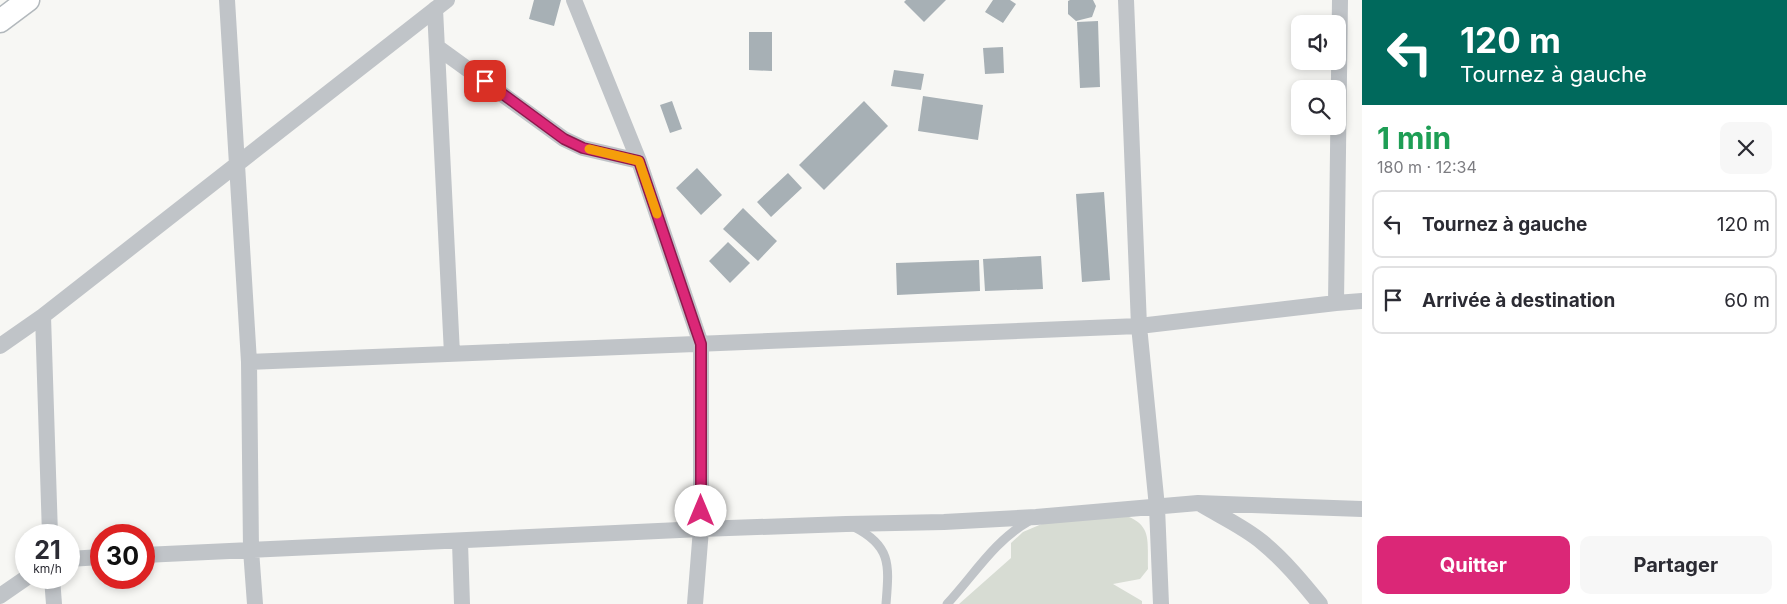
<!DOCTYPE html>
<html lang="fr">
<meta charset="utf-8">
<style>
:root{--surface:#fff;--page:#f7f7f7;--text:#2b2b33;--muted:#7c7c81;--line:#e1e1e2;--accent:#db2777}
body{margin:0;font-family:Inter,sans-serif;background:var(--page);color:var(--text);height:100vh;display:flex;flex-direction:column;font-size:19px;white-space:nowrap}
*{box-sizing:border-box;margin:0}
p{font-size:16px;color:var(--muted)}
.icon{flex:none;width:28px;height:28px;fill:none;stroke:currentColor;stroke-width:2;stroke-linecap:round;stroke-linejoin:round}
.map{position:relative;flex:1;overflow:hidden}
.drawer{display:flex;flex-direction:column;background:var(--surface);width:425px}
.drawer>*{flex:none}
.hud{background:#00695c;color:#fff;overflow:hidden}
.buttons{position:absolute;left:1291px;top:15px;display:grid;gap:10px}
.buttons a{display:grid;place-items:center;width:55px;height:55px;border-radius:10px;background:var(--surface);box-shadow:0 2px 8px #0003;font-size:25px}
.speed{position:absolute;left:15px;top:524px;display:flex;gap:10px;font-size:25px;font-weight:700;text-align:center}
.speed>*{display:grid;place-content:center;width:65px;height:65px;border-radius:50%;background:var(--surface);box-shadow:0 2px 8px #0003;line-height:1}
.speed small{font-size:12px;font-weight:400}
.speed .limit{border:8px solid #d22;background:#fff;color:#111}
.pin{position:absolute;display:grid;place-items:center;width:42px;height:42px;color:#fff;margin:-21px;border-radius:10px;box-shadow:0 2px 8px #0006}
.me{position:absolute;width:55px;margin:-28px;rotate:0deg;stroke-linejoin:round;filter:drop-shadow(0 0 4px #0008)}
.turn{display:flex;align-items:center;gap:18px;height:105px;padding:0 15px;font-size:22px}
.turn .icon{width:65px;height:65px;stroke-width:2.5}
.turn b{display:block;font-size:35px;line-height:42px}
.round{display:grid;place-items:center;flex:none;width:52px;height:52px;border-radius:10px;background:var(--page)}
.headline{display:flex;align-items:center;justify-content:space-between;height:85px;padding:0 15px}
h1{font-size:30px;font-weight:700;line-height:38px;color:#1e9e55}
.action{display:flex;gap:10px;margin-top:auto;padding:10px 15px}
.action a{flex:1;height:58px;border-radius:10px;background:var(--accent);color:#fff;font-size:20px;font-weight:700;line-height:58px;text-align:center}
.action a+a{background:var(--page);color:var(--text)}
ul{padding:0;list-style:none}
li{display:flex;align-items:center;gap:15px;height:68px;margin:0 10px 8px;padding:0 5px;border:2px solid var(--line);border-radius:10px}
li div{flex:1}
li b{display:block;font-size:19px}
li em{font-style:normal}
main{display:flex;flex:1;min-height:0}
.map>svg:first-child{display:block}
.green{fill:#d7dcd3}
.building{fill:#a7b0b5}
.lines{fill:none;stroke-linecap:round;stroke-linejoin:round}
.secondary-casing{stroke:#b2b8bc;stroke-width:25}
.lane{stroke:#c0c4c8;stroke-width:9}
.street{stroke:#c0c4c8;stroke-width:16}
.secondary{stroke:#fff;stroke-width:22}
.route-casing{stroke:#8e194d;stroke-width:12}
.route{stroke:#db2777;stroke-width:9}
.slow{stroke:#f59e0b;stroke-width:9}
</style>
<main>
<div class="map">
<svg width="1362" height="604" viewBox="0 0 1362 604">
<rect width="100%" height="100%" fill="#f7f7f4"/>
<path class="green" d="M1124,515C1153,525 1147,541 1148,569L1140,579L1113,584L1142,601V604H959L1011,558V543L1023,532L1051,520Z"/>
<path class="building" d="M534,0H561L554,26L529,19Z
M906,0H946L924,22L904,2Z
M993,0H1010L1016,4L1003,23L985,12Z
M1070,0H1093L1096,6L1092,17L1076,21L1068,14V1Z
M1098,21L1100,87L1080,88L1077,22Z
M749,32H772V71L749,70Z
M1003,47L1004,73L985,74L983,48Z
M894,70L924,74L921,90L891,86Z
M923,96L983,105L978,140L918,131Z
M672,101L682,129L670,133L660,105Z
M864,101L888,126L824,190L799,165Z
M697,168L722,195L701,215L676,188Z
M788,173L802,188L771,217L757,202Z
M1104,192L1110,280L1082,282L1076,194Z
M743,208L777,241L758,261L723,229Z
M728,242L750,263L730,283L709,261Z
M1041,256L1043,289L985,291L983,259Z
M979,260L980,291L897,295L896,263Z"/>
<g class="lines">
<defs>
<path id="secondary" d="M0,21L28,0"/>
</defs>
<use href="#secondary" class="secondary-casing"/>
<path class="lane" d="M854,527C892,546 889,566 886,604
M947,604C974,575 994,541 1029,521"/>
<path class="street" d="M227,0L249,362L251,550L255,604
M574,0L639,161L701,344V529L695,604
M1126,0L1139,326L1157,507L1161,604
M435,9L452,354
M437,47L564,139L583,148L639,161
M1336,303L1340,0
M43,316L50,535
M0,346L43,316L447,0
M249,362L1139,326L1336,303L1362,301
M1202,505C1222,517 1244,527 1262,542C1284,560 1302,582 1320,604
M460,542L462,604
M144,555L701,529L846,524L944,522L1036,517L1198,503L1362,509
M69,559L101,557
M52,578L54,604
M0,596L26,578"/>
<use href="#secondary" class="secondary"/>
</g>
<g class="lines">
<defs>
<path id="route" d="M485,81L564,139L583,148L639,161L701,344V511"/>
</defs>
<use href="#route" class="route-casing"/>
<use href="#route" class="route"/>
<path class="slow" d="M589,149L639,161L657,214"/>
</g>
</svg>
<div class="buttons">
<a><svg class="icon" aria-label="sound" viewBox="0 0 24 24"><path d="M4 9h4l5-4v14l-5-4H4zM17 9q2 3 0 6"/></svg></a>
<a><svg class="icon" aria-label="search" viewBox="0 0 24 24"><circle cx="10" cy="10" r="6"/><path d="M15 15l6 6"/></svg></a>
</div>
<div class="speed"><div>21<small>km/h</small></div><div class="limit">30</div></div>
<div class="pin" style="left:485px;top:81px;background:#d93025"><svg class="icon" aria-label="arrive" viewBox="0 0 24 24"><path d="M6 21V4h12l-3 4 3 4H6"/></svg></div>
<svg class="me" style="left:701px;top:511px" viewBox="-20 -20 40 40"><circle r="19" fill="#fff"/><path d="M0-13L10 11 0 6-10 11z" fill="#db2777"/></svg>
</div>
<section class="drawer">
<div class="hud">
<div class="turn"><svg class="icon" aria-label="left" viewBox="0 0 24 24"><path d="M17 20v-9H6M10 6l-5 5 5 5"/></svg><div><b>120 m</b>Tournez à gauche</div></div>
</div>
<div class="headline"><div><h1>1 min</h1><p>180 m · 12:34</p></div><a class="round"><svg class="icon" aria-label="close" viewBox="0 0 24 24"><path d="M6 6l12 12M18 6L6 18"/></svg></a></div>
<ul>
<li><svg class="icon" aria-label="left" viewBox="0 0 24 24"><path d="M17 20v-9H6M10 6l-5 5 5 5"/></svg><div><b>Tournez à gauche</b></div><em>120 m</em></li>
<li><svg class="icon" aria-label="arrive" viewBox="0 0 24 24"><path d="M6 21V4h12l-3 4 3 4H6"/></svg><div><b>Arrivée à destination</b></div><em>60 m</em></li>
</ul>
<div class="action"><a>Quitter</a><a>Partager</a></div>
</section>
</main>
